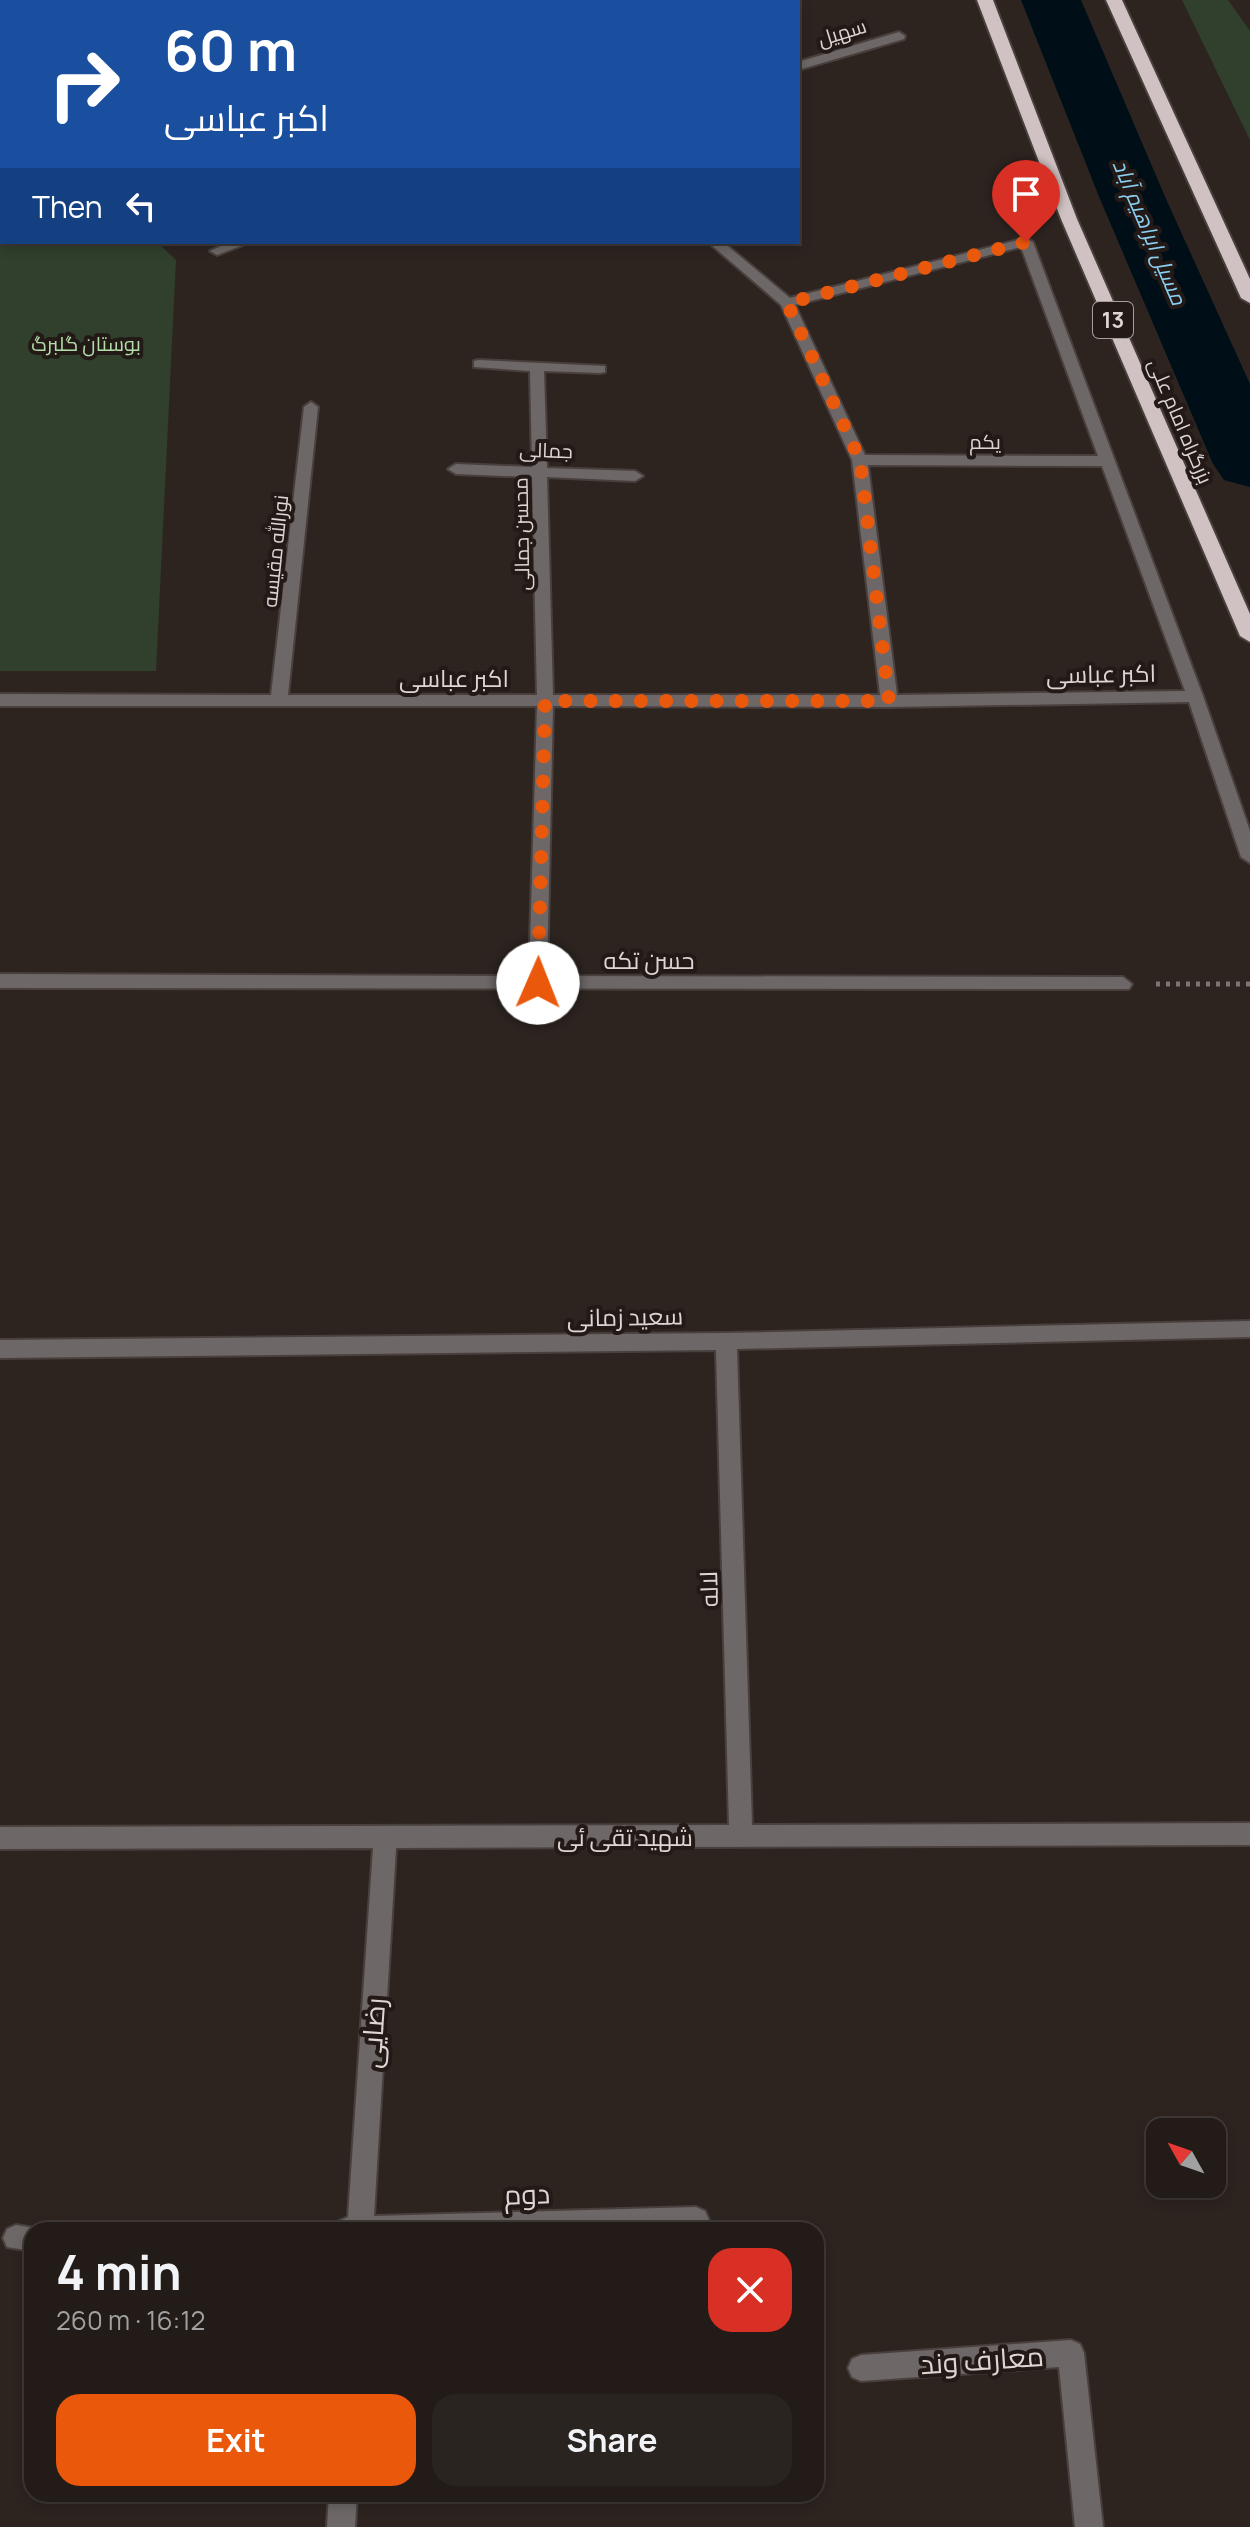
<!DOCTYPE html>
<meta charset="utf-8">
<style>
:root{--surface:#221b18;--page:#2a2421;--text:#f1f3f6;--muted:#a2a1a2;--line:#3f3937;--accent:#ea580c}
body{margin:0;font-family:Manrope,Cairo,sans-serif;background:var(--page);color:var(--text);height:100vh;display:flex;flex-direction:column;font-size:30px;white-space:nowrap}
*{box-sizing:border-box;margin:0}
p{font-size:26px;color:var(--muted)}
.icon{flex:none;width:44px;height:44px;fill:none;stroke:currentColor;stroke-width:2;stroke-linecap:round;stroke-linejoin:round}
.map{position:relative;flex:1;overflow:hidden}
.side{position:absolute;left:24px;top:2222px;width:800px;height:280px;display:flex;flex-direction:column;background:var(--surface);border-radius:24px;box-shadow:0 4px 12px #0003,0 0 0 2px var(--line)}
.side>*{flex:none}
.banner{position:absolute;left:0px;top:0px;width:800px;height:244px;box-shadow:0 4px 12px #0003,0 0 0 2px var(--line);background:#1a4fa0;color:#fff;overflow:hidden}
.needle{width:52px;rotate:310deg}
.fabs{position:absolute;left:1146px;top:2118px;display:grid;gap:16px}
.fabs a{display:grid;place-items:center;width:80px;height:80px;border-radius:16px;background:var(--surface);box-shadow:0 4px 12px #0003,0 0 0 2px var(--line);font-size:40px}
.pin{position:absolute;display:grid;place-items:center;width:68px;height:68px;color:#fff;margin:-82px -34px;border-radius:50% 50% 50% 0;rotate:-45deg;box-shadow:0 0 8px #0007}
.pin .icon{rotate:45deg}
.me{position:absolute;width:88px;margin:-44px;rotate:1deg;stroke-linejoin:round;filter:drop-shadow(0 0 6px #0008)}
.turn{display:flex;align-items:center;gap:28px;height:168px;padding:0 32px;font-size:36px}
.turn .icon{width:104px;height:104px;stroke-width:2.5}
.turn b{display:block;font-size:56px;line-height:68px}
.then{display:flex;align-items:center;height:76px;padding:0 32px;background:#0003;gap:16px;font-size:30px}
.round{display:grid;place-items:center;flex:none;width:84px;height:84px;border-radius:24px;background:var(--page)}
.headline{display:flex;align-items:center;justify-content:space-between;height:136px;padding:0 32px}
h1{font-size:48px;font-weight:700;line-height:60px}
.button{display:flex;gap:16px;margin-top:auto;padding:16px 32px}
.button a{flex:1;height:92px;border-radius:24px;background:var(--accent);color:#fff;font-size:32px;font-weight:700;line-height:92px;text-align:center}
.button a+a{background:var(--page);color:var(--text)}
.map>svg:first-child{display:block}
.green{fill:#30402d}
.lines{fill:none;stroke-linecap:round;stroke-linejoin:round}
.river{fill:#000e18;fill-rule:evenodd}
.minor-casing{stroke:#49403d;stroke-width:4}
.highway-casing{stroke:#49403d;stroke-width:4}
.path{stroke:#7e7673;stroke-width:5;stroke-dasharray:4 6;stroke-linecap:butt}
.minor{fill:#6d6767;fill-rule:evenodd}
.highway{fill:#d0c2c2;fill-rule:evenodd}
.route{stroke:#ea580c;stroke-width:14;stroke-dasharray:0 25.2}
.labels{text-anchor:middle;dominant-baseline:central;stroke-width:8;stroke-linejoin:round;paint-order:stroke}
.far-street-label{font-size:20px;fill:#ddd6d4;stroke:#231a17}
.far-park-label{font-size:20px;fill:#b2dda8;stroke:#231a17}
.far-water-label{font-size:22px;font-style:italic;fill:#89cff2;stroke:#231a17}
.shield{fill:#231a17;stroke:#a59e9b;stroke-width:2}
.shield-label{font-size:22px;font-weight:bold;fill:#ddd6d4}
.street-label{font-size:24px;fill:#ddd6d4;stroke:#231a17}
.near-street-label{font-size:28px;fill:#ddd6d4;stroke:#231a17}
</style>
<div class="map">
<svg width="1250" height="2527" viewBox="0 0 1250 2527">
<rect width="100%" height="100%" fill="#2d2420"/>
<path class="green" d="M1182,0H1228L1250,31V140Z
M0,100L2,242H157L176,260L156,671H0Z"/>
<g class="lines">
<path class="river" d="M1021,0H1081L1166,199L1250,384V487L1224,480L1213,464L1100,199Z"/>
<defs>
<path id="minor" d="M435,0H448L449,2H436Z
M899,32L905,36L904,39L798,70V62Z
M2,58V66L0,67V59Z
M1026,238L1033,242L1203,696L1250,831V863L1241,857L1189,702L889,707L553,706L547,976L1123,977L1132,984L1129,989L0,988V974L529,976L537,706H0V694L271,695L304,407L311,402L318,407L288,695H537L532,477L456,474L448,469L456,464L532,467L530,371L474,367V361L479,360L605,366V372L600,373L544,371L547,468L635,471L643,476L635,481L547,477L553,695H880L852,460L781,305L708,242H723L790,298ZM1021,247L1098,456L865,455L795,305ZM868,465L1102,466L1185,691L897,695Z
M230,242H251L217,255L210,251Z
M1250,1321V1337L737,1349L752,1825L1250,1823V1845L396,1848L374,2216L696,2207L705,2211L709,2220L705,2229L335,2230L339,2221L348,2217L373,1848L0,1849V1827L729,1825L716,1350L0,1358V1340L726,1333Z
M16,2225L41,2229L32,2230V2251L7,2247L3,2238L7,2229Z
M1071,2340L1080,2344L1084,2353L1103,2527H1075L1059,2367L861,2381L852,2377L848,2368L852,2359L861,2355Z
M329,2494H357L355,2527H327Z"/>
<path id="highway" d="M977,0H993L1077,219L1250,614V642L1240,636L1061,219Z
M1106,0H1122L1250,279V303L1241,298Z"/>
</defs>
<use href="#minor" class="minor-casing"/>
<use href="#highway" class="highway-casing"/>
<path class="path" d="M1156,984H1250"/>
<use href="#minor" class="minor"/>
<use href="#highway" class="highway"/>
</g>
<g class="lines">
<path class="route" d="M538,983L545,701H889L860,460L787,303L1026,242"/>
</g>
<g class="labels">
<g class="far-street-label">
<text transform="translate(842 32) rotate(-17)">سهیل</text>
<text transform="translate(1181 421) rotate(67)">بزرگراه امام علی</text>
<text x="985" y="441">یکم</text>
<text transform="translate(546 450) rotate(2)">جمالی</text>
<text transform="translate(521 534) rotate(-91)">محسن جمالی</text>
<text transform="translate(275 551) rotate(-84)">نورالله مقیسه</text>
</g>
<g class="far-park-label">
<text x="86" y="343">بوستان گلبرگ</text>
</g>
<g class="far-water-label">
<text transform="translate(1150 232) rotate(67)">مسیل ابراهیم آباد</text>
</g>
<rect class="shield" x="1093" y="302" width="40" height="36" rx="6"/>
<g class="shield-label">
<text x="1113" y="320">13</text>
</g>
<g class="street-label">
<text transform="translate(1101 673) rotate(-1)">اکبر عباسی</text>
<text x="454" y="677">اکبر عباسی</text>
<text x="649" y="959">حسن تکه</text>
<text transform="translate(625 1316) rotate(-1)">سعید زمانی</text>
<text transform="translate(708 1589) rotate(-92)">لاله</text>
<text x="625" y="1836">شهید تقی ئی</text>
</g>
<g class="near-street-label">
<text transform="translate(372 2033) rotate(-86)">رضایی</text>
<text transform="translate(527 2193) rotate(-2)">دوم</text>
<text transform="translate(982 2359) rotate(-4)">معارف وند</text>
</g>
</g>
</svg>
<div class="fabs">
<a><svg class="needle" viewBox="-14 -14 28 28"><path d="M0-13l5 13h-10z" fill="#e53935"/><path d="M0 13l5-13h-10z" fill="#a2a1a2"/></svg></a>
</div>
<div class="pin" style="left:1026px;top:242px;background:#d93025"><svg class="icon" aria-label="arrive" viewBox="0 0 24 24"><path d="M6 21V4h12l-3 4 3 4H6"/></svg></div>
<svg class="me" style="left:538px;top:983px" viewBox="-20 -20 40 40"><circle r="19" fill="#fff"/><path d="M0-13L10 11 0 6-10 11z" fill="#ea580c"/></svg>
<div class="banner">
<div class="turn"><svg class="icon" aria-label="right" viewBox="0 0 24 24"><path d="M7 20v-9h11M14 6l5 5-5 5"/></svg><div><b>60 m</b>اکبر عباسی</div></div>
<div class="then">Then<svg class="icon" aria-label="left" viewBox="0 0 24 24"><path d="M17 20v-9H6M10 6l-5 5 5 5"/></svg></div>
</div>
<section class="side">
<div class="headline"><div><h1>4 min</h1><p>260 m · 16:12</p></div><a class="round" style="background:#d93025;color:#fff"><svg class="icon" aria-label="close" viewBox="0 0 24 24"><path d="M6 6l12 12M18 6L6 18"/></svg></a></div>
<div class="button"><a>Exit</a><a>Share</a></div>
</section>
</div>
